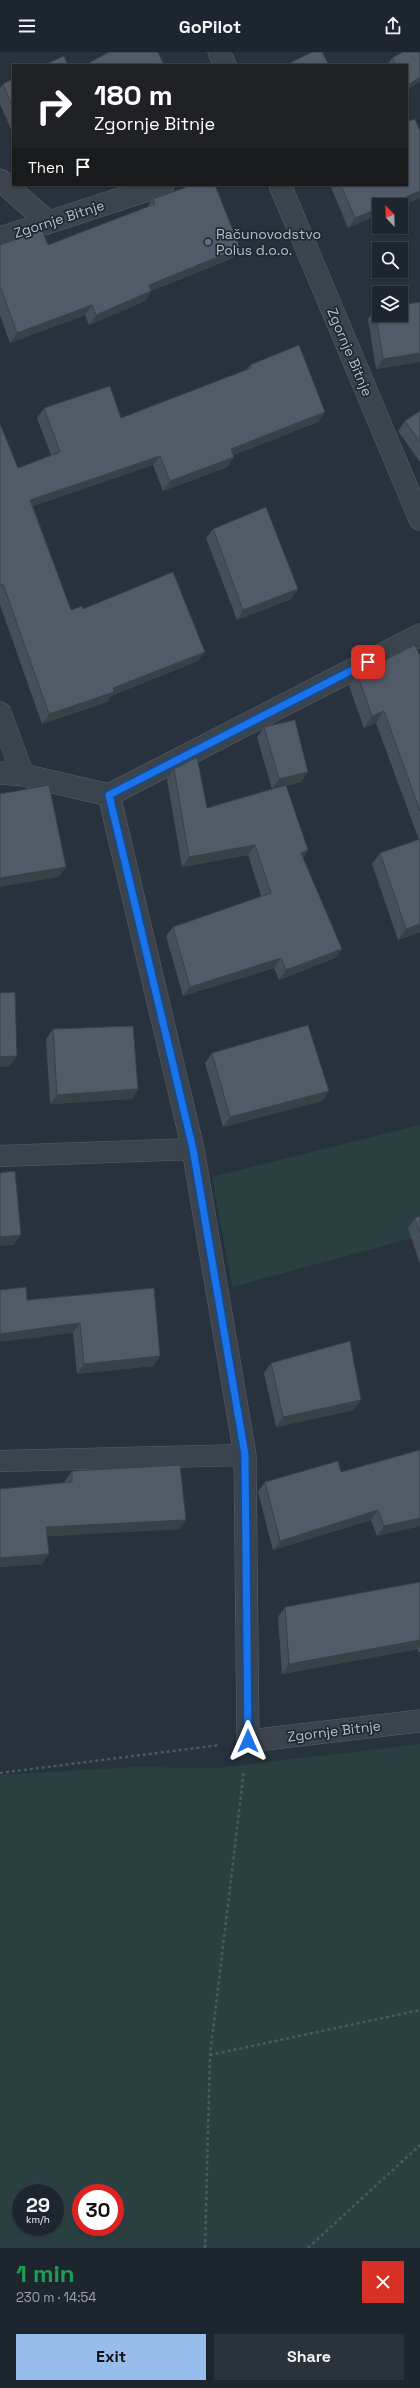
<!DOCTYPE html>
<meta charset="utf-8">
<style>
:root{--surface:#1d262e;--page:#2a323a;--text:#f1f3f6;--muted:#a0a5aa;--line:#3b434a;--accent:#97bded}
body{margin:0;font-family:"Space Grotesk",sans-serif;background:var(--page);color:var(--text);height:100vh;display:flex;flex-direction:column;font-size:15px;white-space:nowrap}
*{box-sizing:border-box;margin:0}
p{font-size:13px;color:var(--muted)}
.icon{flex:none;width:22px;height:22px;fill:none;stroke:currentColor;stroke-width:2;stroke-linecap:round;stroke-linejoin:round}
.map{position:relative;height:2196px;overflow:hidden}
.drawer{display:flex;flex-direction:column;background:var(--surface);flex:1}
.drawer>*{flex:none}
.guide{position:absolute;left:12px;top:12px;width:396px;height:122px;border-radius:0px;box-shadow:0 1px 3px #0004,0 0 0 1px var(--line);background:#202124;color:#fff;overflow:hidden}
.needle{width:26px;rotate:337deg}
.controls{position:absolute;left:372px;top:146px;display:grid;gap:8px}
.controls a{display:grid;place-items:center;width:36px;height:36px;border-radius:0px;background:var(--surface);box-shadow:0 1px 3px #0004,0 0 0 1px var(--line);font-size:20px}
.speed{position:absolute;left:12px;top:2132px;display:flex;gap:8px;font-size:20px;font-weight:700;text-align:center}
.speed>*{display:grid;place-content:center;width:52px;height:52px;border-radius:50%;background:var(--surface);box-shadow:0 1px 3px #0004,0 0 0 1px var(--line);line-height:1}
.speed small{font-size:10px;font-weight:400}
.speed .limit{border:6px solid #d22;background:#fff;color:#111}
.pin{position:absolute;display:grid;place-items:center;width:34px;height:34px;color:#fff;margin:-17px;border-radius:8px;box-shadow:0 2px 6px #0006}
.me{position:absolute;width:44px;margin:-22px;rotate:0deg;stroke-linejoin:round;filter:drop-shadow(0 0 3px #0008)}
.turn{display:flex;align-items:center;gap:14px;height:84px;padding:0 16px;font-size:18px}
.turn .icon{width:52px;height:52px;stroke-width:2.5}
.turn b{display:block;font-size:28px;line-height:34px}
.then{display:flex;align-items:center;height:38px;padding:0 16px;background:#0003;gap:8px;font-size:15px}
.round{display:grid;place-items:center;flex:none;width:42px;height:42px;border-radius:0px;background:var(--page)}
.headline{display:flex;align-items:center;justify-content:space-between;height:68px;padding:0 16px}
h1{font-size:24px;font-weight:700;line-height:30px;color:#1e9e55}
.button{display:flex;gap:8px;margin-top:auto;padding:8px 16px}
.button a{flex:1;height:46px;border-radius:0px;background:var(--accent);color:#111;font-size:16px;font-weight:700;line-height:46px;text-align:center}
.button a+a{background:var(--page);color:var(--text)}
header{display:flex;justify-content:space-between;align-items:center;height:52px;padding:0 16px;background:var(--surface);font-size:18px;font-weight:700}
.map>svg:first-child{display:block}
.green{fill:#2a3f3f;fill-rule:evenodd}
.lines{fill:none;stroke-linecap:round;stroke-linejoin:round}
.lane-casing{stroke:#59616b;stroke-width:22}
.street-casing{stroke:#59616b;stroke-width:23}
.path{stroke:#495b5d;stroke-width:2.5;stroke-dasharray:3 3;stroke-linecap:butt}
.lane{stroke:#3b434d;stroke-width:21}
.street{stroke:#3b434d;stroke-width:22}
.wall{fill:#464e59}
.shaded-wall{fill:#394048}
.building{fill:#515b67;stroke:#394048}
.route-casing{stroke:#114b97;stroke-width:10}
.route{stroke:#1a73e8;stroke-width:7}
.service-dot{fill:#5c6f8a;stroke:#202832;stroke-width:1.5}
.labels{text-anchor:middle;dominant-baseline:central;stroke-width:3.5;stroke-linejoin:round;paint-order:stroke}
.street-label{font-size:14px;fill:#b7bfc8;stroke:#202832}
.poi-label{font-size:14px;fill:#b7bfc8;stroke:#202832;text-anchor:start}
</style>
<header><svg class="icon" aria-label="menu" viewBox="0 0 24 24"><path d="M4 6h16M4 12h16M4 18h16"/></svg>GoPilot<svg class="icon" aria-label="share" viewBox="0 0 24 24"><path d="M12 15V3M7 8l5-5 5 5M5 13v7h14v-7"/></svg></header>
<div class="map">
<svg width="420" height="2196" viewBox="0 0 420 2196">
<rect width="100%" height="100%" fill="#27323d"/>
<path class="green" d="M420,1073V1184L232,1235L212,1125Z
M420,1692V2196H0V1723L135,1715L217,1716ZM21,2141H55V2175H21ZM81,2141H115V2175H81Z"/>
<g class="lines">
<defs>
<path id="lane" d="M0,1104L193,1097
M0,1409L245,1403"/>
<path id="street" d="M219,0L225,13
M0,128L48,170
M280,133L420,467
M0,186L163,133
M420,583L109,743L193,1097L245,1403L248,1689L420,1669
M0,661L23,723
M0,721L23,723L109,743"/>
</defs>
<use href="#lane" class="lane-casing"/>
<use href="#street" class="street-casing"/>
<path class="path" d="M0,1721L220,1693
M210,2003L420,1958
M205,2196L210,2003L244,1718
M308,2196L420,2093"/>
<use href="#lane" class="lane"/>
<use href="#street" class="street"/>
</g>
<path class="wall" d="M420,0V29L407,38V13H387L392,6Z
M13,27V82L0,52V36L3,32Z
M330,133H407L420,146L401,154V153L348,176Z
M153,147L240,196L233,206L151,239L145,249L89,273L85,263L10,291L0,263V193H48L147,155Z
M420,250V310L376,317L368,267L375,257Z
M250,313L325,360L318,370L233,403L227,415L163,439L153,413L33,454L71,558L83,557L198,609L111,644L107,650L42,672L0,553V372L18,416L51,403L37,366L44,356L121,366L246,318Z
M420,359V410L398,379L405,369Z
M213,477L298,537L291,547L237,568L206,486Z
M420,604V880L398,888L372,812L380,801L419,788L376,671L364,676L349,634L357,622Z
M264,675L308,720L301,730L286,734L308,798L303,806L342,897L335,906L279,928L274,916L183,944L166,884L173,875L261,844L248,803L182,815L167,727L174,717L207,756L272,737L257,685Z
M53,977L138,1037L132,1047L50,1052L46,987Z
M212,1001L329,1039L322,1049L223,1075L205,1011Z
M420,1164V1212L408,1176L415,1166Z
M27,1248L160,1304L153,1314L77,1322L73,1281Z
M271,1311L354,1358L276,1375L264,1321Z
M420,1398V1474L377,1484L371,1468L273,1498L258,1440L265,1430L341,1420Z
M72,1419L179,1477L47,1484L49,1502L42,1512L0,1515L65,1431V1429Z
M420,1530V1600H418V1597L282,1622L278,1565L285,1555Z"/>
<path class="shaded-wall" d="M420,25V29L407,38V34Z
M420,139V146L401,154V153H386Z
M379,156V163L348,176L355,166Z
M240,196L233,206L142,243L149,233Z
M151,239L145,249L89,273L96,263Z
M92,253L85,263L10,291L17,281Z
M420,301V310L376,317L383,307Z
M325,360L318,370L224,407L231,397Z
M160,404L153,413L23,457L30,448Z
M234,405L227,415L163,439L170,429Z
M298,537L291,547L237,568L243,558Z
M205,600L198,609L111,644L107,650L42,672L49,662Z
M384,659L376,671L364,676L372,664Z
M308,720L301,730L272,737L279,727Z
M255,793L248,803L182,815L189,805Z
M308,798L301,808V801Z
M66,815L59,825L0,835V826Z
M420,872V880L398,888L406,877Z
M342,897L335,906L279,928L286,918Z
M281,906L274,916L183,944L190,935Z
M17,1004L10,1014L0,1015V1005Z
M138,1037L132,1047L50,1052L57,1043Z
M329,1039L322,1049L223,1075L230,1065Z
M21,1183L14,1193L0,1194V1185Z
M80,1271L73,1281L0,1290V1282Z
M160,1304L153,1314L77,1322L84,1312Z
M361,1348L354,1358L276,1375L283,1365Z
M378,1458L371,1468L273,1498L280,1489Z
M420,1466V1474L377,1484L384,1474Z
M186,1468L179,1477L39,1485L46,1475Z
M49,1502L42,1512L0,1515V1506Z
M420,1588V1595L418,1597L282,1622L289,1612Z"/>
<path class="building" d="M109,0H158L164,13H85Z
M312,0H322L329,13H286Z
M403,0H420V25L407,34V13H396L392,6Z
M64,4L68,13H44Z
M13,27V56L3,32Z
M415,67L420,79V139L386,153H379V156L355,166L341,133H407V70Z
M192,133H215L240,196L149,233L151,239L96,263L92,253L17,281L0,234V193L42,178L48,193L155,152L153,147Z
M420,250V301L383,307L375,257L379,256V263H401V253Z
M299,293L325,360L231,397L234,405L170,429L160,404L30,448L71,558L82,554L83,557L173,520L205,600L113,636L114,640L49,662L3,532L0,533V372L18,416L60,400L44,356L110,334L121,366L251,316L250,313Z
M420,359V390L405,369Z
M266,455L298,537L243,558L213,477Z
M415,593L420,604V759L384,659L372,664L357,622Z
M295,668L308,720L279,727L264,675Z
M197,705L207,756L286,733L308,798L301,801L342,897L286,918L281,906L190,935L173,875L271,841L255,793L189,805L174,717Z
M49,733L66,815L0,826V742Z
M420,787V872L406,877L380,801Z
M15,940L17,1004L0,1005V941Z
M308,973L329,1039L230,1065L212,1001Z
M133,974L138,1037L57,1043L53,977Z
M15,1119L21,1183L0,1185V1121Z
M420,1164V1181L415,1166Z
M26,1235L27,1248L154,1236L160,1304L84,1312L80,1271L0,1282V1238Z
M350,1289L361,1348L283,1365L271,1311Z
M420,1398V1466L384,1474L378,1458L280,1489L265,1430L338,1409L341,1420Z
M180,1413L186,1468L46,1475L49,1502L0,1506V1437L72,1430V1419Z
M420,1530V1588L289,1612L285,1555Z"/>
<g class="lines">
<defs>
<path id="route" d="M248,1689L245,1403L193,1097L109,743L368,610"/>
</defs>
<use href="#route" class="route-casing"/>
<use href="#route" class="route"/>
</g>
<circle class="service-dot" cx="208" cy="190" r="4"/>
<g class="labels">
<g class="street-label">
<text transform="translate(59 167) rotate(-18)">Zgornje Bitnje</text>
<text transform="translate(350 300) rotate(67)">Zgornje Bitnje</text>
<text transform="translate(334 1679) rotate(-7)">Zgornje Bitnje</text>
</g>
<g class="poi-label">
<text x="216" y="182">Računovodstvo<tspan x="216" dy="16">Polus d.o.o.</tspan></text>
</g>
</g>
</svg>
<div class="controls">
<a><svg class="needle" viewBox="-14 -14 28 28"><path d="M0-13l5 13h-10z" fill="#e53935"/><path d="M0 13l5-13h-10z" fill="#a0a5aa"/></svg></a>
<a><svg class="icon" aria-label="search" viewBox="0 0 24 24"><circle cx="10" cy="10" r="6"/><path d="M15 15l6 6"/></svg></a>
<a><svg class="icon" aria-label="layers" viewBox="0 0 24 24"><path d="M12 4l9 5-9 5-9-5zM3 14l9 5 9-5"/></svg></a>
</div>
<div class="speed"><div>29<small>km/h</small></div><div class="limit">30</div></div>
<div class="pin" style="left:368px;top:610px;background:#d93025"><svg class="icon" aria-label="arrive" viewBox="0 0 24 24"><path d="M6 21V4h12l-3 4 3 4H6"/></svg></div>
<svg class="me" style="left:248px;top:1689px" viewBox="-20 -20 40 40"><path d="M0-17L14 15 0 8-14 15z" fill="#1a73e8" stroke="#fff" stroke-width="4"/></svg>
<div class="guide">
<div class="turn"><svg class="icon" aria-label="right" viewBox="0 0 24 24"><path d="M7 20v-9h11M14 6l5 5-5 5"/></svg><div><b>180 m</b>Zgornje Bitnje</div></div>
<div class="then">Then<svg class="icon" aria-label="arrive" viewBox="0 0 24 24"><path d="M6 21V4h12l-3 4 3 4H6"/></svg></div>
</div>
</div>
<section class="drawer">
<div class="headline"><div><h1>1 min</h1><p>230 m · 14:54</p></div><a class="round" style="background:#d93025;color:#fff"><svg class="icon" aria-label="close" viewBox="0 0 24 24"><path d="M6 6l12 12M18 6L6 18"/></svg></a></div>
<div class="button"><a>Exit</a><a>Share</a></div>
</section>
